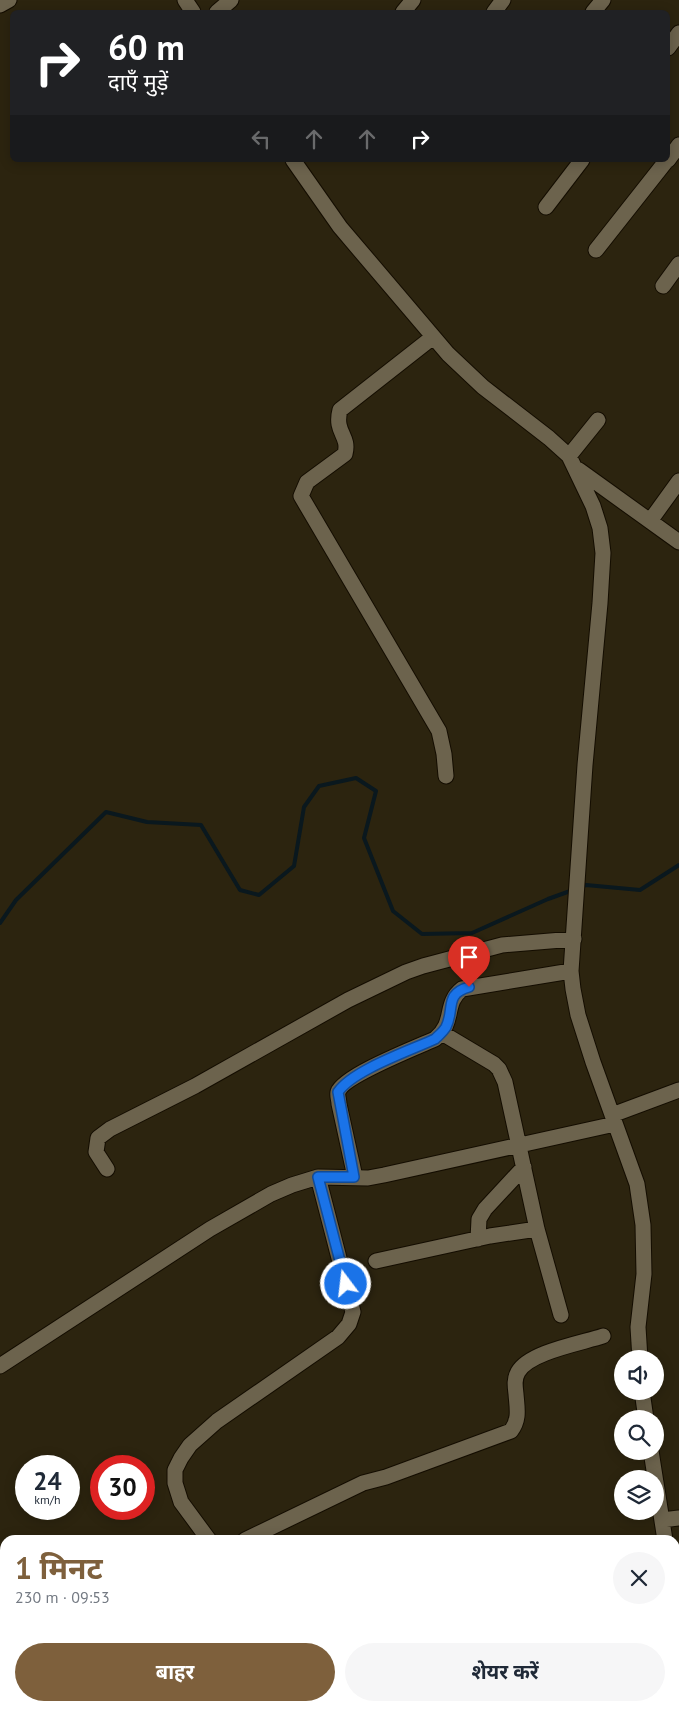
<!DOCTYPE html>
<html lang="hi">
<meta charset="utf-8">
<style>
:root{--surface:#fff;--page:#f6f6f7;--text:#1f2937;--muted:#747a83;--accent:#7e603c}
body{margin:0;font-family:"PT Sans","Noto Sans Devanagari",sans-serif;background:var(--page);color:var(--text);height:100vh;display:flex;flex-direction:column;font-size:19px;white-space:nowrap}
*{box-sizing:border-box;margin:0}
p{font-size:16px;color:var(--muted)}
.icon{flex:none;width:28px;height:28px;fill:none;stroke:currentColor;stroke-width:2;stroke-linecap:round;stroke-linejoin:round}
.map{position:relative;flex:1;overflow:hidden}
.side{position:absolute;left:0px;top:1535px;width:680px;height:176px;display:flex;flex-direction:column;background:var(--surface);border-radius:15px 15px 0 0;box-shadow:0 2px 12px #0003}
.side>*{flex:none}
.banner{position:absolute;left:10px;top:10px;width:660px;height:152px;border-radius:8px;box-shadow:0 2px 12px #0003;background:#202124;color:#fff;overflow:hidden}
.buttons{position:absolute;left:614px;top:1350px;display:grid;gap:10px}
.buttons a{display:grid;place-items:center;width:50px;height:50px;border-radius:50%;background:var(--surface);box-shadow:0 2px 12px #0003;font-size:25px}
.speed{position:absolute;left:15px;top:1455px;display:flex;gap:10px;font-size:25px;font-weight:700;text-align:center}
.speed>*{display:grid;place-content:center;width:65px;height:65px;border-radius:50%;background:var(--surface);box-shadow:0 2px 12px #0003;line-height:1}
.speed small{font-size:12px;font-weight:400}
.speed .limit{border:8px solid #d22;background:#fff;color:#111}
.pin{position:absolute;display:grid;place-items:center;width:42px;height:42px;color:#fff;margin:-51px -21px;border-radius:50% 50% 50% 0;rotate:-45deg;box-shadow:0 0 5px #0007}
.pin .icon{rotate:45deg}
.me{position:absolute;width:55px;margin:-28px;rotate:345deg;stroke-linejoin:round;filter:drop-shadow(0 0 4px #0008)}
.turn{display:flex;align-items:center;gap:18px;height:105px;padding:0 15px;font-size:22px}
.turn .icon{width:65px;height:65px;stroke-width:2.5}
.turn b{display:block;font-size:35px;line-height:42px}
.lanes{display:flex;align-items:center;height:48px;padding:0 15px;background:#0003;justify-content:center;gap:25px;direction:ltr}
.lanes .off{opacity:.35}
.round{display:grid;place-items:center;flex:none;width:52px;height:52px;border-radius:26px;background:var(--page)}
.overview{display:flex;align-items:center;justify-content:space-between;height:85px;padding:0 15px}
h1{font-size:30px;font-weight:700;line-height:38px;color:var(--accent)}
.action{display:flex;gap:10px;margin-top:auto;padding:10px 15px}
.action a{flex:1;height:58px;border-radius:30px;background:var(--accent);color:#fff;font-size:20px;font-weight:700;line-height:58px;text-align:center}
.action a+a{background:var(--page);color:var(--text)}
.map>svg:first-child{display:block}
.water{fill:#0a181e}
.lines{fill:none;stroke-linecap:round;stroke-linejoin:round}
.stream{stroke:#0a181e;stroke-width:4}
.minor-casing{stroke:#140d00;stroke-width:17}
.minor{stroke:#6c634d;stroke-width:15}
.route-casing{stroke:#114b97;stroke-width:12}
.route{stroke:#1a73e8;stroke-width:9}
</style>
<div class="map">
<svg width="679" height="1711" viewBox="0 0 679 1711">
<rect width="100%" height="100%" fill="#2c240f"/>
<path class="water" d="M0,1648L5,1657V1706H34L36,1711H0Z"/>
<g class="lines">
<path class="stream" d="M580,887L586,885L640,890L679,865
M0,923L16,900L106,812L147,822L201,825L240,890L259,895L294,866L304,807L319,786L356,778L376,791L364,838L393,911L422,934L472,933L548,899L573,890"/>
<defs>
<path id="minor" d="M185,0L193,12
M0,5L9,0
M217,12L231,0
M403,12L413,0
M494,12L503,0
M593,12L603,0
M668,48L679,33
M293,160L340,227L448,354L483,387L549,438L569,456L593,506L600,528L603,553L600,603L585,765L571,971L573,989L578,1015L593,1062L637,1184L643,1225L644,1274L638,1327L640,1359
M668,160L679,145
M546,207L582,160
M596,250L667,160
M663,286L679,264
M433,337L340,410C334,433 350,435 345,454L307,482L301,496L439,731L444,754L446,776
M569,456L598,420
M579,470L679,542
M650,521L679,481
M442,1033L494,1064L499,1069L505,1082L537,1229L561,1315
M612,1115L679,1090
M107,1169L96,1152L98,1138L110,1129L195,1086L348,1000L406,972L423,966L502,945L574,939
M355,1177L339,1104C339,1100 337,1095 338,1092C343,1076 417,1047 435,1039C456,1022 443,1004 462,989L571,971
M478,1239L479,1219L485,1209L524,1167
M376,1261L490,1236L537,1229
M0,1366L210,1229L271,1194L292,1185L318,1177L368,1178L384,1175L615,1124
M642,1391L646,1419
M651,1451L665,1540
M662,1520L679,1518
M209,1540L181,1502L175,1483V1470L181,1458L190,1445L217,1421L338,1337L349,1324L353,1312L318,1177
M245,1540L363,1483L386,1477L511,1431C520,1419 517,1408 516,1394C515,1386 514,1379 518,1372C529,1352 582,1343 603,1336
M675,1615L679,1634"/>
</defs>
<use href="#minor" class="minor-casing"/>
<use href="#minor" class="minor"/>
</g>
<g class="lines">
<defs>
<path id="route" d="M346,1284L318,1177H354L338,1092C353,1070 409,1051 435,1039C439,1035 443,1032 446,1027C455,1009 444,994 469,987"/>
</defs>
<use href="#route" class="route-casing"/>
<use href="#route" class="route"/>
</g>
</svg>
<div class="buttons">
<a><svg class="icon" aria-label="sound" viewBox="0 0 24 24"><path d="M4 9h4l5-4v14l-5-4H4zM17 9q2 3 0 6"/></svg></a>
<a><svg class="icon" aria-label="search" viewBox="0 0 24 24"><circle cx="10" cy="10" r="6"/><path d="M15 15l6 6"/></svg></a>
<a><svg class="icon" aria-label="layers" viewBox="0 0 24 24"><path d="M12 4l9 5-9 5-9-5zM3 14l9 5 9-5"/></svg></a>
</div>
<div class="speed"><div>24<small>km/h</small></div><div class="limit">30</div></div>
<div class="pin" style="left:469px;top:987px;background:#d93025"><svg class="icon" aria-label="arrive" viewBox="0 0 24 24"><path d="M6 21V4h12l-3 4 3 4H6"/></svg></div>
<svg class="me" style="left:346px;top:1284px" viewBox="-20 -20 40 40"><circle r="17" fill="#1a73e8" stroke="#fff" stroke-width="3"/><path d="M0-11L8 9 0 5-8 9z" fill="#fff"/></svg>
<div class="banner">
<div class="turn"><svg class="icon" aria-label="right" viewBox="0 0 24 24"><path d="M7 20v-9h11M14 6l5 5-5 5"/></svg><div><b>60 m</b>दाएँ मुड़ें</div></div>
<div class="lanes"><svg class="icon off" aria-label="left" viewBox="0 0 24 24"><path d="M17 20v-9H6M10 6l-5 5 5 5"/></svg><svg class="icon off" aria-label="ahead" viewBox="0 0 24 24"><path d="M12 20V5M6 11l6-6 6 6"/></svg><svg class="icon off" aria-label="ahead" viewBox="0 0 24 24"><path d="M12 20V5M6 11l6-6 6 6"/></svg><svg class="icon" aria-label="right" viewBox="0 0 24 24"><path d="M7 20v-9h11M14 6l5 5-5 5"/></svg></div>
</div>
<section class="side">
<div class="overview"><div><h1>1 मिनट</h1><p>230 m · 09:53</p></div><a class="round"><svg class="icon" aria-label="close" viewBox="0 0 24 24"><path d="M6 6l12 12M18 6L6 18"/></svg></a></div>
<div class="action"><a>बाहर</a><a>शेयर करें</a></div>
</section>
</div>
